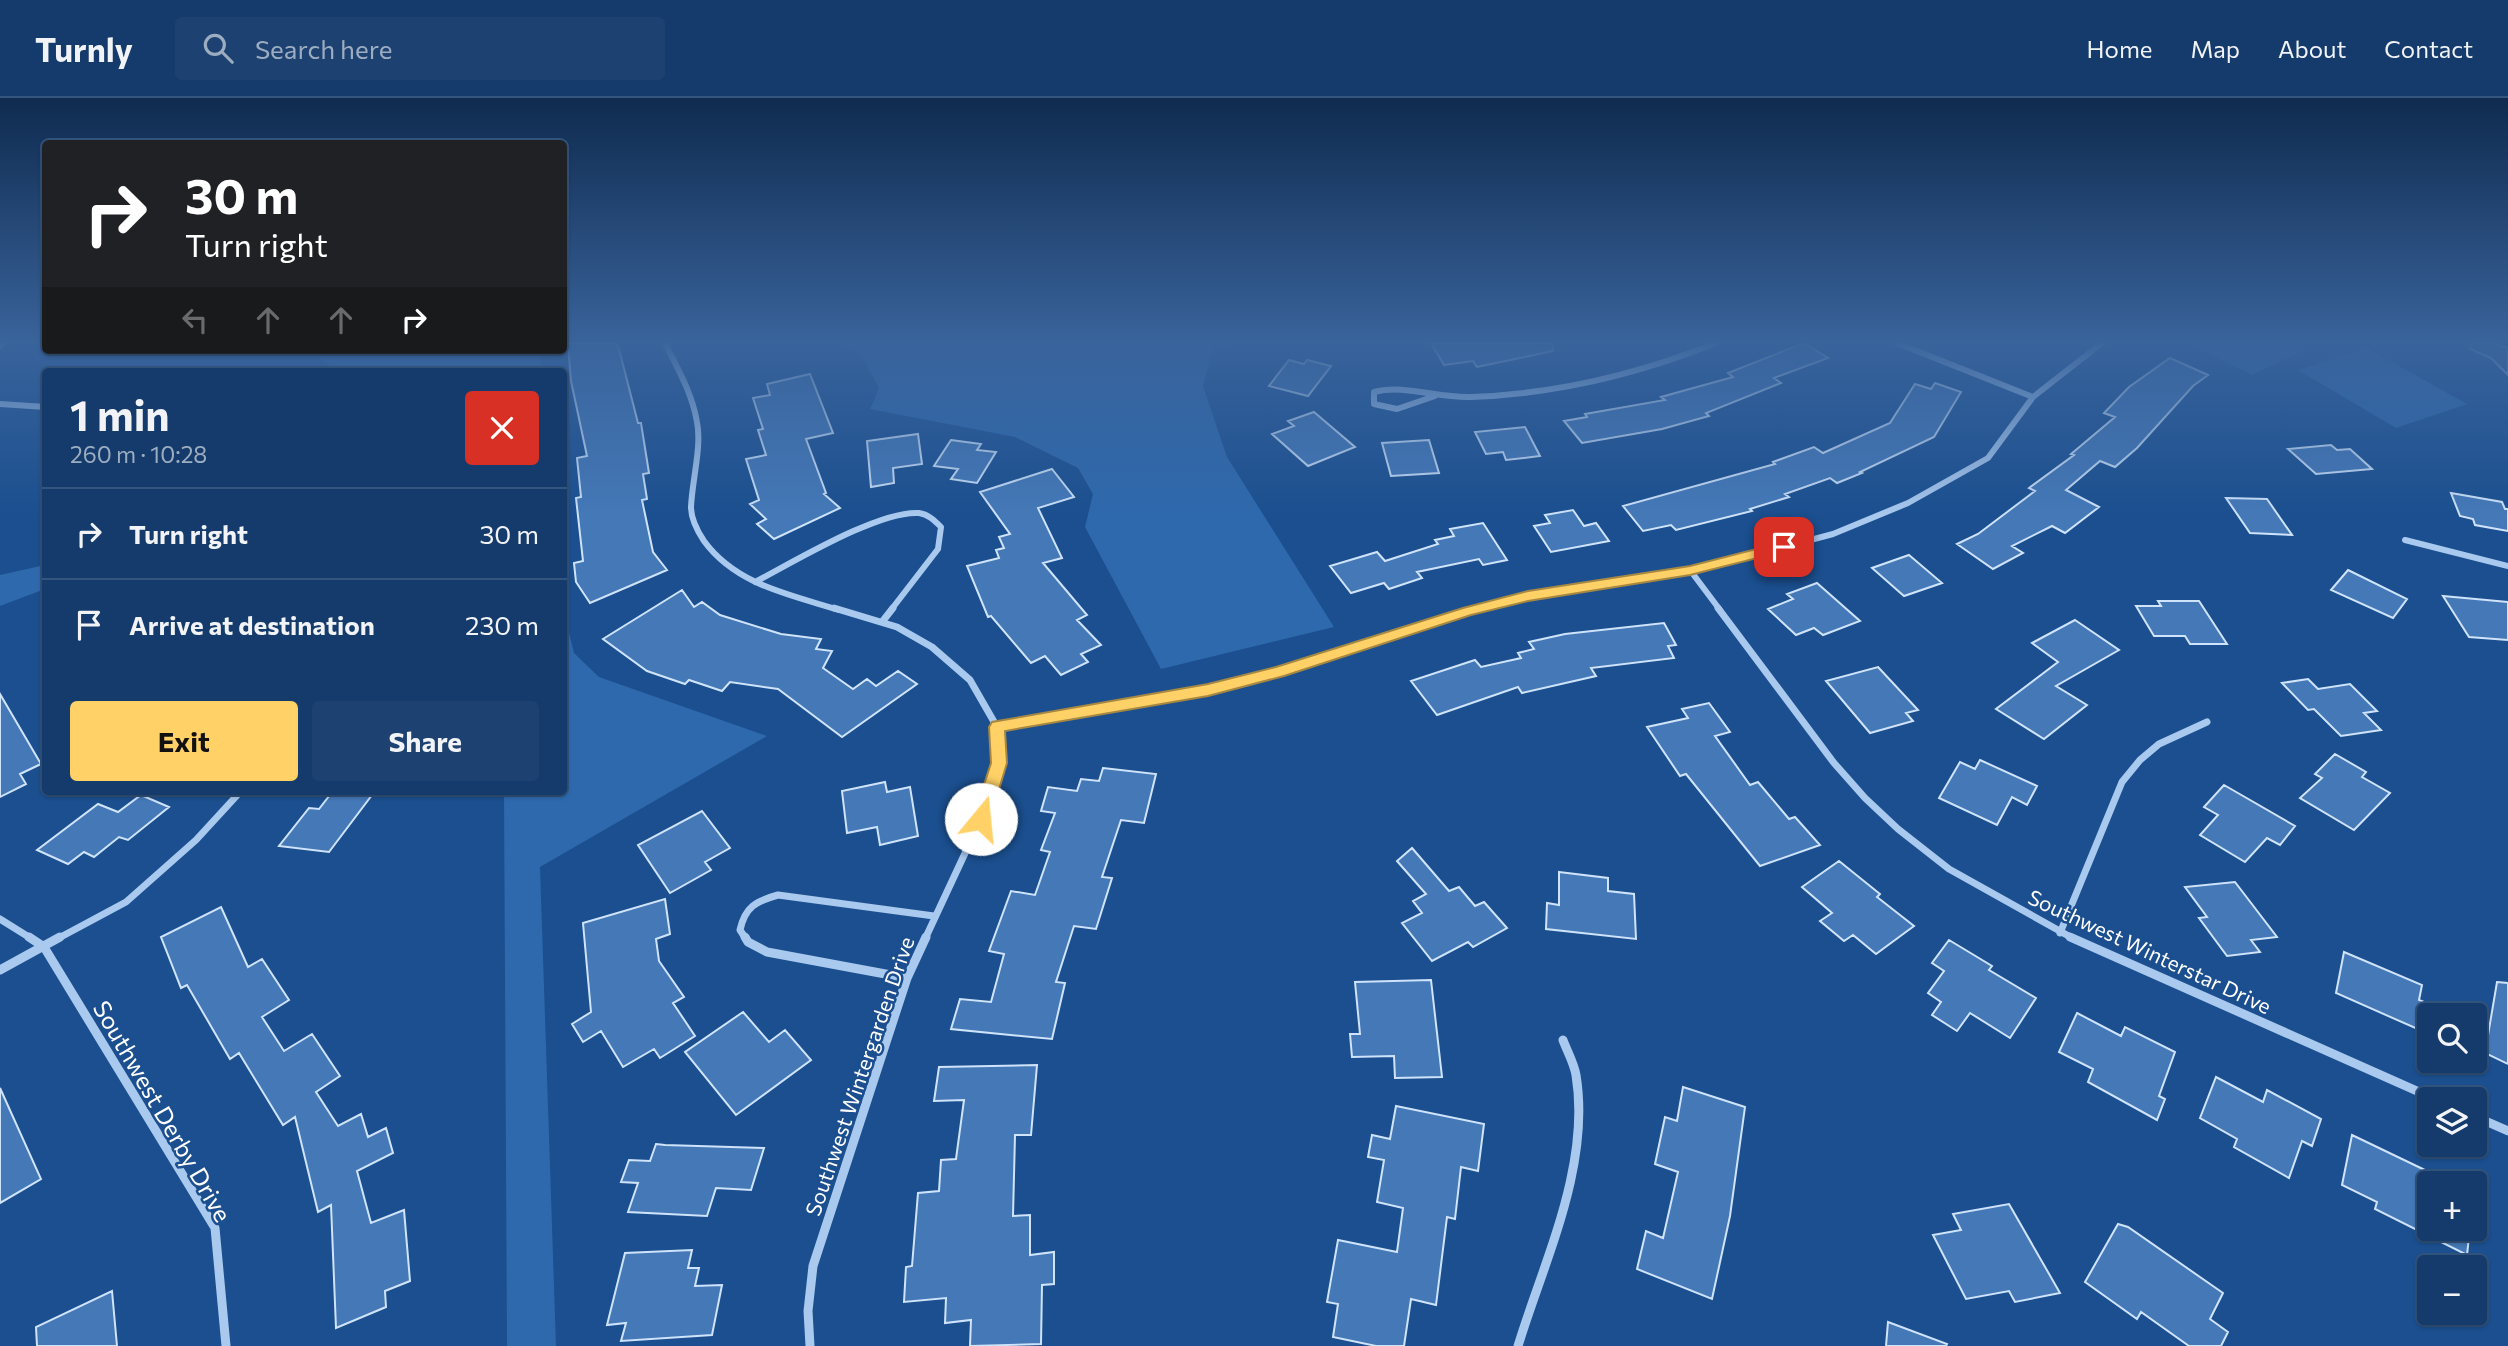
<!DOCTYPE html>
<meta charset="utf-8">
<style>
:root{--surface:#143b6b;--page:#1d4271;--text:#f1f3f6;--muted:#9dadc1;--line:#33557e;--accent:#ffd166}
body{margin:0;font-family:Commissioner,sans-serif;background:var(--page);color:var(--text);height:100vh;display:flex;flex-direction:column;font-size:26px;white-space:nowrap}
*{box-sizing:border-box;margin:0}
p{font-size:23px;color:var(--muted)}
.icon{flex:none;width:38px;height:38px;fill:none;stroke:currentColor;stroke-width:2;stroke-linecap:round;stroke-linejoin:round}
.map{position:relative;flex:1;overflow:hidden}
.sheet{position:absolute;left:42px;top:270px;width:525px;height:427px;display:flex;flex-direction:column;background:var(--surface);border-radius:7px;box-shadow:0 2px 5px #0004,0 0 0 2px var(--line)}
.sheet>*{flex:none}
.hud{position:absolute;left:42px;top:42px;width:525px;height:214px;border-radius:7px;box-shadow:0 2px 5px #0004,0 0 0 2px var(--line);background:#202124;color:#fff;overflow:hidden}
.fabs{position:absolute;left:2417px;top:905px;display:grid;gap:14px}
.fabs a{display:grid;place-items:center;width:70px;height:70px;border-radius:7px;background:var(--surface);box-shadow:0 2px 5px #0004,0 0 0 2px var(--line);font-size:35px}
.pin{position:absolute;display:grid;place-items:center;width:60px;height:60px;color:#fff;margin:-30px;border-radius:14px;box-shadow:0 4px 10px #0006}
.me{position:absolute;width:77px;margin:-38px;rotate:17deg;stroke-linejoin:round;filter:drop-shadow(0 0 5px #0008)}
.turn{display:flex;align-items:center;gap:24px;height:147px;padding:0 28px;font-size:32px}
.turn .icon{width:91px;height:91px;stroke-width:2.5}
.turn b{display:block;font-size:49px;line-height:60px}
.lanes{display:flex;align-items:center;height:66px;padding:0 28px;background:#0003;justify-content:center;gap:35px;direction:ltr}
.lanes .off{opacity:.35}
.round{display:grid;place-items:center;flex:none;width:74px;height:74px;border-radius:7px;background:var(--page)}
.summary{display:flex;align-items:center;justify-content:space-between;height:119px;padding:0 28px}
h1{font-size:42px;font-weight:700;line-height:52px}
.action{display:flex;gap:14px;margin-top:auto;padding:14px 28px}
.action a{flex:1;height:80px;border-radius:7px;background:var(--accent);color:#111;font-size:28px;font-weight:700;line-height:80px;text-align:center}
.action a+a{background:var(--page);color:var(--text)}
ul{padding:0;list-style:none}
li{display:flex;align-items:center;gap:21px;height:91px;padding:0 28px;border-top:2px solid var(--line)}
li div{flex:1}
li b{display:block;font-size:26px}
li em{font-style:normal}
header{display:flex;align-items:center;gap:42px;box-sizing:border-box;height:98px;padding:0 35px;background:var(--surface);border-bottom:2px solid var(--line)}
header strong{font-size:33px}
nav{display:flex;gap:38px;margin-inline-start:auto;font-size:24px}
.search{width:490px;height:63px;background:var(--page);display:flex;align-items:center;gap:18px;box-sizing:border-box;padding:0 24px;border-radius:7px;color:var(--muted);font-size:26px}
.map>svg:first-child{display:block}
.green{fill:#2e69ad}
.water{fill:#3c6290;stroke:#9cc4f0;stroke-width:2}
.building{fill:#4478b7;stroke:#cfe3fa;stroke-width:2}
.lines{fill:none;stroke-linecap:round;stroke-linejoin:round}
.street-far2{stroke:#a9c9ee;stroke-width:6}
.street-far1{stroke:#a9c9ee;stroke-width:7}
.street{stroke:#a9c9ee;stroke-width:9}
.route{fill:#ffd166;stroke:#a68842;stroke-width:2}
.labels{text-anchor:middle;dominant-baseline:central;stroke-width:5;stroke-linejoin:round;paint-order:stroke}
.street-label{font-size:21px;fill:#fff;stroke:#1b4f8f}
.near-street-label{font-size:24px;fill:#fff;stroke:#1b4f8f}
</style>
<header>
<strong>Turnly</strong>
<div class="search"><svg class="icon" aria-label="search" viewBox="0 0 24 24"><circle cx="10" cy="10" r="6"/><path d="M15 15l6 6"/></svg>Search here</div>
<nav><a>Home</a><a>Map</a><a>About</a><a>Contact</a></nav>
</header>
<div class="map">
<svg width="2508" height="1248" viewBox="0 0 2508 1248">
<rect width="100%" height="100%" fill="#1b4f8f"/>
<path class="green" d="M842,245H1230L1213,250L1203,288L1227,359L1334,529L1161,571L1085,429L1093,396L1078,370L1015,339L870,311L879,290L861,257Z
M2199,245H2300L2309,250L2252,277L2193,247Z
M2367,250L2467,306L2396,330L2298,272Z
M307,252H540L542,273H339Z
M45,467V491L0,508V477Z
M564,514L574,555L599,579L767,638L540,769L556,1248H507L504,693H564Z"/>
<path class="water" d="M2471,245H2493L2508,250V277L2491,260L2470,251Z"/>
<path class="building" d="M568,245H616L619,251L638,325H641L649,375L643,376L647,401L642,402L653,454L667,472L590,505L576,484L574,465L583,463L576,400L581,399L577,360L587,358L571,283Z
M1431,245H1552L1553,253L1477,269L1473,263L1444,267Z
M1804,245L1828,260L1774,280L1781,285L1706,315L1709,318L1662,331L1582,345L1564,323L1587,319L1585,316L1665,302L1661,299L1733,279L1728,275Z
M2170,260L2208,277L2193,288L2137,350L2115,369L2100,363L2066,392L2099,409L2065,435L2052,428L2012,448L2023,455L1993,471L1957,446L1978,436L2035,393L2029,390L2074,357L2071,356L2115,319L2104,315L2129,289Z
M1289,262L1304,266L1307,262L1331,268L1308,298L1269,288Z
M810,276L833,335L806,341L826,395L824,396L840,410L774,441L757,426L766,421L750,406L759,402L746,361L766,357L758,332L763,331L753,300L770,297L767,286Z
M1935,285L1961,294L1934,339L1860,374L1862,375L1837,385L1830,380L1785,396L1789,399L1750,411L1752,413L1676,432L1671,427L1643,433L1623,408L1775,366L1773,364L1814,349L1823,355L1890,325L1915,286L1931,291Z
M1314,314L1355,349L1308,368L1272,336L1294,328L1288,323Z
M1525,329L1540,358L1506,362L1503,354L1486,356L1475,334Z
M918,336L922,366L893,370L894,385L871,389L867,343Z
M951,342L981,346L977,352L996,354L977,385L951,381L958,371L934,368Z
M1429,342L1439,375L1391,378L1382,345Z
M2331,347L2337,352L2350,351L2372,371L2316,376L2288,351Z
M1052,371L1074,399L1038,410L1062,460L1043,465L1087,517L1077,522L1101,547L1081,556L1088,564L1061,577L1045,558L1031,565L991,518L988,519L967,468L999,460L996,452L1004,450L999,439L1010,436L980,394Z
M2451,395L2502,404L2505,411H2508V433L2475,427L2473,421L2460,418Z
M2226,400L2267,401L2292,437L2250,435Z
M1573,412L1584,428L1596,425L1609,443L1551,454L1534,428L1550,425L1545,417Z
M1483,425L1507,462L1483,467L1479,461L1417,474L1422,480L1389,491L1384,485L1351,495L1330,468L1377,454L1385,463L1438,446L1435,442L1454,438L1450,431Z
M1909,457L1942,485L1904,498L1872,470Z
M2348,472L2407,501L2393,520L2331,492Z
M1817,485L1860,523L1823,537L1814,530L1796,537L1768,511L1793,501L1787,496Z
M682,492L694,509L702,504L720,517L781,536L821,541L816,551L832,553L823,570L853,591L867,581L876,588L898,573L917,586L842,639L778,591L730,584L722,593L689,582L685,586L647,573L603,541Z
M2443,498L2508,504V542L2469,539Z
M2158,503H2199L2227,546H2190L2185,538H2154L2136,508H2161Z
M2075,522L2119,552L2056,588L2087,607L2044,641L1996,611L2058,564L2032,545Z
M1664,525L1676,547L1668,548L1674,560L1591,570L1596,578L1522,595L1518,589L1437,617L1411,583L1475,562L1481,569L1521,560L1518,555L1534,551L1529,544L1565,536Z
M1878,569L1918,612L1906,615L1913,623L1870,635L1826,583Z
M2308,581L2318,591L2350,586L2377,613L2364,615L2381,632L2341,638L2314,611L2308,612L2282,585Z
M0,596L41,666L20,676L26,686L0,699Z
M1709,605L1730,634L1715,638L1750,687L1758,684L1789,721L1795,719L1820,747L1760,768L1686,676L1680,678L1647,629L1688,620L1682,611Z
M2335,656L2366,674L2362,679L2390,695L2354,732L2300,700L2322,680L2315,676Z
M1980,662L2037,688L2027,707L2012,699L1997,727L1939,700L1960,664L1975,671Z
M1103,670L1156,676L1144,725L1121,722L1102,779L1112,780L1096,831L1074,828L1056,884L1065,885L1052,941L951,931L960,901L991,904L1004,856L989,853L1011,793L1035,797L1050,754L1041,752L1055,715L1041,713L1048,689L1077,693L1081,681L1099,683Z
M885,684L887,694L910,689L918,738L880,747L877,729L847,735L842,693Z
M2224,687L2295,728L2280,747L2267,740L2245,764L2200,737L2218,717L2204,709Z
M333,693H375L329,754L279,748L309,710L319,711Z
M141,697L169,709L128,742L119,739L94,759L84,754L68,766L37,752L98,706L118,714Z
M702,713L730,750L705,764L711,772L670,795L638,747Z
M1412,750L1449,793L1459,789L1475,808L1484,804L1507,830L1473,849L1468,844L1432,863L1402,825L1422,815L1413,803L1426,796L1397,763Z
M1839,763L1880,796L1877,799L1914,828L1876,856L1853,837L1844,843L1820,823L1832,815L1802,789Z
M1559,774L1608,780V793L1634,796L1636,841L1546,831L1547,805L1559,807Z
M2235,784L2277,839L2251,842L2260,854L2227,858L2199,820L2207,819L2185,789Z
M665,801L670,836L656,841L659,863L684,899L673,905L695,938L660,960L654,951L623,969L601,933L583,944L572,926L591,914L583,825Z
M221,809L248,869L262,861L289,902L262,919L284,953L312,936L340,978L316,994L338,1028L361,1016L368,1039L386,1030L393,1055L357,1073L371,1125L404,1112L410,1183L385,1193L386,1209L336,1230L331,1107L318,1114L295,1019L283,1027L239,955L230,961L187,887L181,890L161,839Z
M1949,842L1992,868L1989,872L2036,900L2010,940L1970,915L1957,933L1932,917L1941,904L1928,895L1944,873L1932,865Z
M2344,854L2422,887L2419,902L2429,906V936L2336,895Z
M1431,882L1442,979L1395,980L1394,958L1352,959L1350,936H1360L1355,884Z
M2497,884L2508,885V966L2485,955Z
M743,914L769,944L785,932L811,962L736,1017L685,954Z
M2077,915L2121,938L2125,929L2175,954L2159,998L2165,1001L2157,1022L2088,984L2093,971L2059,954Z
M1037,967L1031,1037H1015L1013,1118L1030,1117V1157L1054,1154V1186L1042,1187L1041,1246L970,1248L971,1222L945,1225L946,1200L904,1204L906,1169L912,1168L918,1095L939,1093L941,1062L956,1061L964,1002L934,1003L939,969Z
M2216,979L2263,1004L2267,992L2321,1021L2312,1048L2302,1043L2289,1080L2234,1049L2237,1041L2200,1020Z
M1683,989L1745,1009L1730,1118L1712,1201L1637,1171L1646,1133L1663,1140L1678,1074L1655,1066L1665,1019L1677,1023Z
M0,990L41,1081L0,1105Z
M1396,1008L1484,1026L1478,1073L1461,1069L1455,1121L1447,1119L1436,1207L1411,1201L1404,1248H1376L1333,1239L1338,1206L1327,1204L1338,1142L1397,1154L1403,1110L1377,1104L1384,1062L1368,1059L1372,1037L1390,1041Z
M2352,1037L2429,1074V1130H2470L2467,1157L2375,1111L2377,1104L2342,1087Z
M656,1046L665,1047L764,1050L751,1092L716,1090L707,1118L628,1114L638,1085L621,1084L629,1062L650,1063Z
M2009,1106L2060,1195L2015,1204L2009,1193L1966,1201L1933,1137L1961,1132L1953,1116Z
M2118,1126L2128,1129L2223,1195L2210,1221L2228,1234L2221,1248H2189L2141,1214L2137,1221L2085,1184Z
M692,1152L688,1170H699L695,1188L722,1187L712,1237L621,1243L626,1225L607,1227L625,1155Z
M112,1193L117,1248H37L36,1229Z
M1888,1224L1947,1246L1946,1248H1886Z"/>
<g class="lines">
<path class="street-far2" d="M665,245C678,271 692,295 697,324C702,348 692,383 691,409C691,420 698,434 704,443C736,487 791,497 839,512
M1897,245L2033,299
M0,248L3,245
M1435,298L1397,311L1374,306V294C1403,286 1438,300 1470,299C1556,296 1636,277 1716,245
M0,306L46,309
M2405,442L2508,468
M1690,472L1720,512
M755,484C792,465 879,412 919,415C928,416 935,423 941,429L938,451L891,512
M1473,512L1528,498L1712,468L1833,436L1908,405L1988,360L2033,299L2102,245"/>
<path class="street-far1" d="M834,510L897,529L932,549L970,582L997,629L999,665L981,721L925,841
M1718,510L1834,665L1865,700L1898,731L1949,771L2074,841
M882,524L893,510
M997,629L1208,592L1279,574L1480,510
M0,821L32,841
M2060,835L2122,684L2140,662L2159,646L2207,624
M57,841L126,804L196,742L241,693
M746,841L740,832C745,809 756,803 778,797L934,818"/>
<path class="street" d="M29,839L44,849L215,1130L226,1248
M745,839L748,844L767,854L907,880
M2070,839L2435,1001
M0,872L60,839
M2474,1018L2508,1033
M810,1248L808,1213L813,1168L907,880L926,839
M1518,1248C1544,1163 1591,1068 1576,977C1574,965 1567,953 1563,942"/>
</g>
<linearGradient id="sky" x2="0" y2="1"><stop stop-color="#0f2b4f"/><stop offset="0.58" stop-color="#39639b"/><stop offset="1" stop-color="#39639b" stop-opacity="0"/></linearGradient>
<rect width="2508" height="419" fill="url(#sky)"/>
<path class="route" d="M1784,444L1792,449L1789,452L1690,477L1528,503L1471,517L1284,578L1208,598L1005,633L1007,665L990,721L987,726H975L973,721L991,665L989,629L992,624L1208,586L1276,569L1463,510L1528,493L1690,468Z"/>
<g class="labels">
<g class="street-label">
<text transform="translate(2150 853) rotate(25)">Southwest Winterstar Drive</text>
<text transform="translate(859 978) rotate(-71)">Southwest Wintergarden Drive</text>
</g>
<g class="near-street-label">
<text transform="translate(163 1013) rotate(60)">Southwest Derby Drive</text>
</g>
</g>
</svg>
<div class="fabs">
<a><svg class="icon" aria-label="search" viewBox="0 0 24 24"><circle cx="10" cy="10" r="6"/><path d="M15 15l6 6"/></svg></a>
<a><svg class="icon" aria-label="layers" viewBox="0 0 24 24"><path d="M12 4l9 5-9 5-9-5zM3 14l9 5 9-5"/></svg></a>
<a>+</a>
<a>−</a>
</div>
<div class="pin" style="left:1784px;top:449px;background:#d93025"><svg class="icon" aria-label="arrive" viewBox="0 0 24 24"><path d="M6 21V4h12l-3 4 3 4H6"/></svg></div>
<svg class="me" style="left:981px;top:721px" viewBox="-20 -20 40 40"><circle r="19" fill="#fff"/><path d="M0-13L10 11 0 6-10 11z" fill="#ffd166"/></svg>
<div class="hud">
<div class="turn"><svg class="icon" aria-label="right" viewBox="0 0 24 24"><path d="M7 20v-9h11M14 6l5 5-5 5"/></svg><div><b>30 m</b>Turn right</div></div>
<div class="lanes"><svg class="icon off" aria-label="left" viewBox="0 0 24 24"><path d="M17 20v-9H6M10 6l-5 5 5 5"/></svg><svg class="icon off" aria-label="ahead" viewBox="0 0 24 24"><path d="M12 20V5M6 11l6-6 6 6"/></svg><svg class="icon off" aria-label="ahead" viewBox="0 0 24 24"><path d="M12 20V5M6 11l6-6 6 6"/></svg><svg class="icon" aria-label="right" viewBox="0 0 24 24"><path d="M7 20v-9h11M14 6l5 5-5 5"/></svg></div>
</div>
<section class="sheet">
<div class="summary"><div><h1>1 min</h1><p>260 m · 10:28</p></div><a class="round" style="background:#d93025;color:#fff"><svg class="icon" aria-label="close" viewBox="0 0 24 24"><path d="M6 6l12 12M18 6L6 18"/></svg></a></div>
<ul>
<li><svg class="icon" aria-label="right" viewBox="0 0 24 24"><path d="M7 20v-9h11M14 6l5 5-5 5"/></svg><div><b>Turn right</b></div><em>30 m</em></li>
<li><svg class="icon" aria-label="arrive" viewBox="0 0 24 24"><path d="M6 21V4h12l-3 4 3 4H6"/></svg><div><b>Arrive at destination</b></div><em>230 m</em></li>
</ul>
<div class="action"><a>Exit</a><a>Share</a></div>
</section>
</div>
